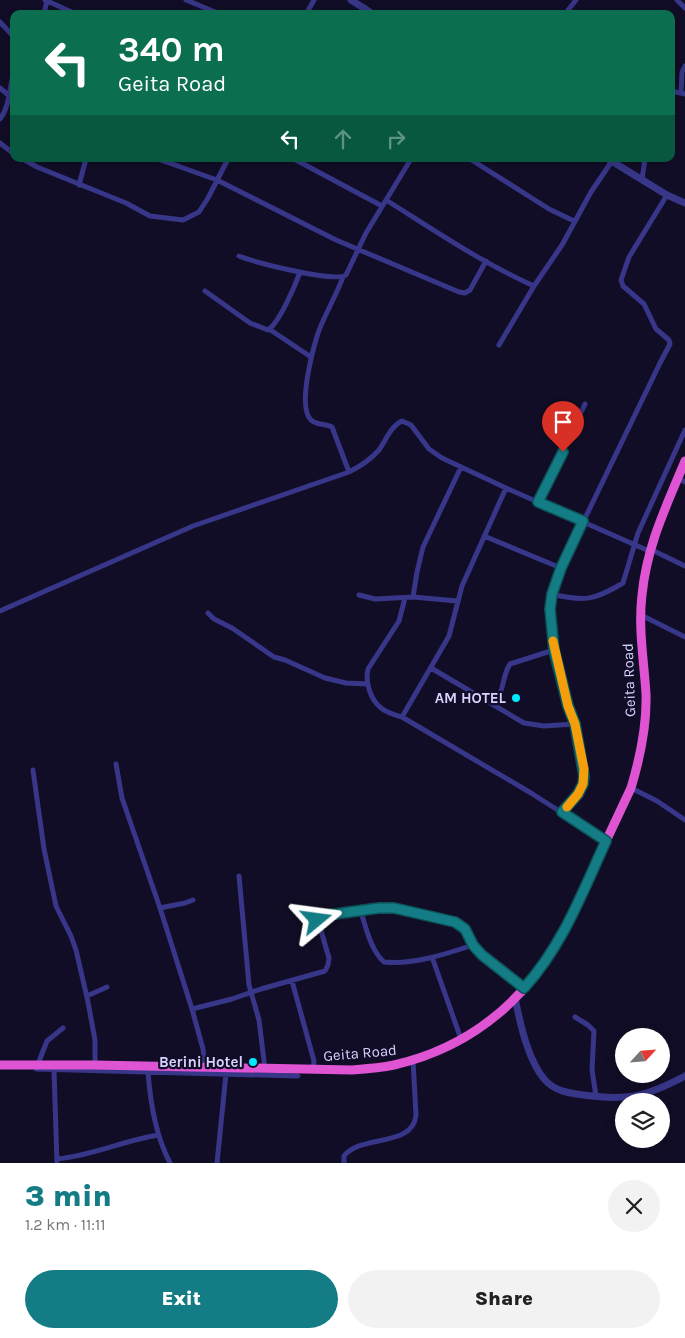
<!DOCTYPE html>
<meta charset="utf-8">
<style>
:root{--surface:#fff;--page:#f2f2f2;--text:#222;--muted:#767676;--accent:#137c85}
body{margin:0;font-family:Karla,sans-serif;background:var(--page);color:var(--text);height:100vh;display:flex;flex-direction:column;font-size:19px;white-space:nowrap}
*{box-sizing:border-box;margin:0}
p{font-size:16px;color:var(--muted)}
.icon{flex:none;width:28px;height:28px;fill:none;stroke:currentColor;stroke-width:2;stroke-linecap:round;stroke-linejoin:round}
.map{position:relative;height:1163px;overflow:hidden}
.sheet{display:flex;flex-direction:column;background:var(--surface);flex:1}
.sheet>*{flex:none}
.banner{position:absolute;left:10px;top:10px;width:665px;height:152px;border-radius:10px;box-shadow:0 2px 12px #0003;background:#0b6e4f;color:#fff;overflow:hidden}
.needle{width:32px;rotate:64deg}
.controls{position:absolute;left:615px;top:1028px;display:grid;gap:10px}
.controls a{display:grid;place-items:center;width:55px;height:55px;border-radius:50%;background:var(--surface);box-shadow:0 2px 12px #0003;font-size:25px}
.pin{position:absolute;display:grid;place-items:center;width:42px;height:42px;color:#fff;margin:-51px -21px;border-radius:50% 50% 50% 0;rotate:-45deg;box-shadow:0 0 5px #0007}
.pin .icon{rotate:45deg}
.me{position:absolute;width:55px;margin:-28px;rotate:74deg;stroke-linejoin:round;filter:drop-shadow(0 0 4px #0008)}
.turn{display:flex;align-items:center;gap:18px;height:105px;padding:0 25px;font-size:22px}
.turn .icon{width:65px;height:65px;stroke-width:2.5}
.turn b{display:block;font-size:35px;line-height:42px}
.lanes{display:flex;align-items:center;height:48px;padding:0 25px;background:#0003;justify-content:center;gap:25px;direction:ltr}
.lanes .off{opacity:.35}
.round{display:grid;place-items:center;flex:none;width:52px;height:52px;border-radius:26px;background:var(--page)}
.headline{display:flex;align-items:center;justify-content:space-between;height:85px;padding:0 25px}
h1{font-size:30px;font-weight:800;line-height:38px;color:var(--accent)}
.cta{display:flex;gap:10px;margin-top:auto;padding:10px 25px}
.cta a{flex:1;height:58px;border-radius:30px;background:var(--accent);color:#fff;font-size:20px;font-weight:800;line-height:58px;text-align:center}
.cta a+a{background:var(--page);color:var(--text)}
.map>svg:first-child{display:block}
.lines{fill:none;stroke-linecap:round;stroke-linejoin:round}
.minor{stroke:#373688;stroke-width:5}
.tertiary{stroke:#373688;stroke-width:7}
.trunk{stroke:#de54d2;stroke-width:9}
.route-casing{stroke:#0c5156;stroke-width:12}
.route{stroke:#137c85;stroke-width:9}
.slow{stroke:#f59e0b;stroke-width:9}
.poi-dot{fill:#00e9fe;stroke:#110d26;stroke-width:2}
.labels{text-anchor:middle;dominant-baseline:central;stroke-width:4.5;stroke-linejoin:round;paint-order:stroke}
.street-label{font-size:15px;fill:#d7d3ff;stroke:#110d26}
.poi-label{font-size:15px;font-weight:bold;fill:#d7d3ff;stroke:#110d26;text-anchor:end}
</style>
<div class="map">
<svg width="685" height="1163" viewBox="0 0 685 1163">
<rect width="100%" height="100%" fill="#110d26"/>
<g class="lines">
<path class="minor" d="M45,0L76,14
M186,0L220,14
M677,0L685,8
M44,14L47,0
M306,14L314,0
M565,14L576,0
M0,22L14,37
M0,88L14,100
M671,91L685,94
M681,93L682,72L685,66
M0,119C10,106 9,88 14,72
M0,143L14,154
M23,159L37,167L126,203L150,216L183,220L199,212L208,198L228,159
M158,159L217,180L336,240L459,292L465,293L470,290L486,261
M294,159L382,206
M470,159L549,209L574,221
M642,179L645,159
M79,185L86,159
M386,200C434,230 482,263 534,286
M239,256C254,262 334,283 346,275L366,233L411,159
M343,277C336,296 325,314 318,333C313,349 297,407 311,420C317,426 326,423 332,427L349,472
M205,291L250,323L268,330C279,323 295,286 300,272
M269,329L311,357
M499,345L534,286L562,245L591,192L612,161
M678,478L685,482
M538,502L585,404
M484,536L561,568
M650,549L685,566
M552,594C584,602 595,600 623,583L638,533L685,430
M359,595L375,599L413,597L457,601
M413,597L417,572L423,547L461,467
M405,598L399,621L368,669C365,682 370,699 381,708C387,713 395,715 402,717L531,793L606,841
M0,611L193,526L349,472C361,466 371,459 379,450C386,440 391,426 402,421L411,425L429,449L442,458L506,488L649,551
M208,613L214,619L232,628L274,657L285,660L325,678L346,683L367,684
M641,615L685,637
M431,668L524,723L544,726L575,724
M492,703C505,696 501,677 510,664L554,650
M402,717L449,636L462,586L506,488
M116,764L122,798L160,908L192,1009L203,1049L205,1068
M33,770L44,849L56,906L71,936L76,950L88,1002L95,1040V1065
M631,788L657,801L685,820
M562,812C573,801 582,791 585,776L575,724L568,706L554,650L550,618L551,601L561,568L660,363L670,344L669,340L656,329L644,304L623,286L621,280L629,257L667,195
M239,876L249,985L259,1020L265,1069
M160,908L185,903L193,900
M360,909C366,927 370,949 384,962C413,965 446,954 473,945
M432,957L461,1039
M292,981L314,1061L313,1070
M87,996L107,987
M192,1009L232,999L261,989L325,971L328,965L329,958L317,917L360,909L394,908L460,924C469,932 472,944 480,953C493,967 510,977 524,988
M575,1017L588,1025L594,1031L592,1070L596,1096
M38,1064L47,1041L63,1028
M36,1069L298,1076
M54,1070L57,1163
M148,1071C150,1102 156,1136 170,1163
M57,1159C93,1156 124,1140 159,1135
M217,1163L226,1074
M344,1163V1156C361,1134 413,1148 416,1115L413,1060"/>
<path class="tertiary" d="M351,0L373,14
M608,159L667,195L685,203
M515,998C520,1023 528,1061 545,1080C555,1091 568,1093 583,1095C628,1101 645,1097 685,1076"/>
<path class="trunk" d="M0,1065H95L352,1070C366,1069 380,1068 394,1065C468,1048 522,1004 560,939L631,788C640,758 647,726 646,694C644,661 638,628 642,595C647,545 666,507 685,461"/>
</g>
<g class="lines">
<defs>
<path id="route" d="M317,920V917L320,916L379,908H394L455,922L465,929L473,945L482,955L524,988C563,945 582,893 606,841L562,812L578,794L583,784L584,776L575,724L568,706L554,650L550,609L552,594L561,568L583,521L538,502L563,452"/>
</defs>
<use href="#route" class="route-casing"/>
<use href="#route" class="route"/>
<path class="slow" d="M553,641L568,706L575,724L584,769L583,784L578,794L567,807"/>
</g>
<g class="poi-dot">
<circle cx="516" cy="698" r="5"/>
<circle cx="253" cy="1062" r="5"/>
</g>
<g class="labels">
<g class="street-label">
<text transform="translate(629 680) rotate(-92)">Geita Road</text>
<text transform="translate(360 1053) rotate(-5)">Geita Road</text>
</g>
<g class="poi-label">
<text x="506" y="698">AM HOTEL</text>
<text x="243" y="1062">Berini Hotel</text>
</g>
</g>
</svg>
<div class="controls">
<a><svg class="needle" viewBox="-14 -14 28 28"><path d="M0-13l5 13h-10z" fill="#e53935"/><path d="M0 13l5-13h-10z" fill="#767676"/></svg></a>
<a><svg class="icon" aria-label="layers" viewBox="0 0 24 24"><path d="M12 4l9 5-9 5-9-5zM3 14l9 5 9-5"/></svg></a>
</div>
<div class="pin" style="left:563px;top:452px;background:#d93025"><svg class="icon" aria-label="arrive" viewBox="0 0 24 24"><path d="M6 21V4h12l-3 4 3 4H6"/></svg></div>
<svg class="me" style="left:317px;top:920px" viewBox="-20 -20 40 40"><path d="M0-17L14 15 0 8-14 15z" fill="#137c85" stroke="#fff" stroke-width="4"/></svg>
<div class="banner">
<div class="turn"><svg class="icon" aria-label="left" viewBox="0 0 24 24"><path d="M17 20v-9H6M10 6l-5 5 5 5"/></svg><div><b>340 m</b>Geita Road</div></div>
<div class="lanes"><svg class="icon" aria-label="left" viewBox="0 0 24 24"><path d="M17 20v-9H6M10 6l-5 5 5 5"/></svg><svg class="icon off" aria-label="ahead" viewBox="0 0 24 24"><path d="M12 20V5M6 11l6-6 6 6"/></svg><svg class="icon off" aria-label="right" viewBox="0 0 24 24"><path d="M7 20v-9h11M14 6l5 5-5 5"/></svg></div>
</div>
</div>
<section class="sheet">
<div class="headline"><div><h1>3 min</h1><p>1.2 km · 11:11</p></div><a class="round"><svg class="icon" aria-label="close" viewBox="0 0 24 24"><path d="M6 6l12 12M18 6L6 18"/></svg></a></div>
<div class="cta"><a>Exit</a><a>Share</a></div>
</section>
